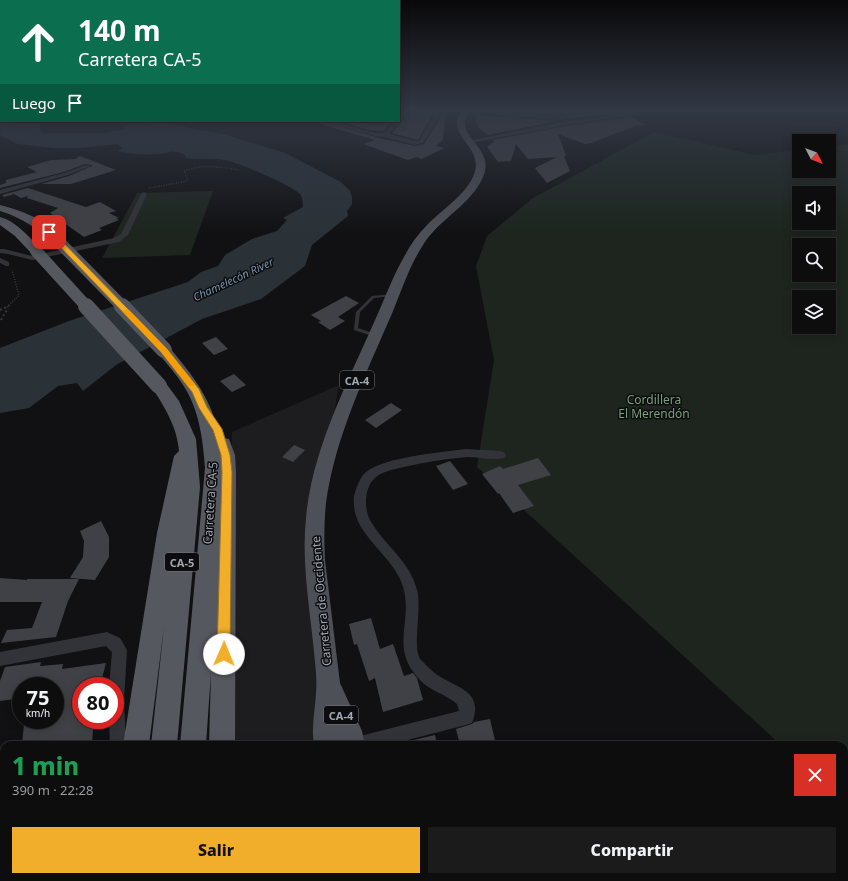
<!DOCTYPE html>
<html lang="es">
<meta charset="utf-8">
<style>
:root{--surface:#0d0d0e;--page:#1b1b1c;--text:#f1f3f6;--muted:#9a9c9e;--line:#2d2d2e;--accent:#f1ae2b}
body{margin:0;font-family:"Noto Sans",sans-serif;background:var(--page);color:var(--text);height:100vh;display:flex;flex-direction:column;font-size:15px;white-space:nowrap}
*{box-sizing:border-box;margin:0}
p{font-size:13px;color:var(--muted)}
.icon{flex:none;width:22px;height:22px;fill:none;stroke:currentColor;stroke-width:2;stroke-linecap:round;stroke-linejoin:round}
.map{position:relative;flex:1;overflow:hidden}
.panel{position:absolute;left:0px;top:741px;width:848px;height:140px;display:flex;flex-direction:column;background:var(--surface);border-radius:12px 12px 0 0;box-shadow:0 2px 10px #0003,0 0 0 1px var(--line)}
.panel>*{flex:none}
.top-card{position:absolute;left:0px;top:0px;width:400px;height:122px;box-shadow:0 2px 10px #0003,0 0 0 1px var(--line);background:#0b6e4f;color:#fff;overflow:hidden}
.needle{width:26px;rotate:132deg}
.fabs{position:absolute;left:792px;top:134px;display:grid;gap:8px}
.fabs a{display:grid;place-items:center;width:44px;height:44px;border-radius:0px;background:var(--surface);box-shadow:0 2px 10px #0003,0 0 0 1px var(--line);font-size:20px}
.speed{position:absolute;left:12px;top:677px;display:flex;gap:8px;font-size:20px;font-weight:700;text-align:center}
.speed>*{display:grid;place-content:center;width:52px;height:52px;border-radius:50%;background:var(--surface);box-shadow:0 2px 10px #0003,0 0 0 1px var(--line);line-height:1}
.speed small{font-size:10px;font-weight:400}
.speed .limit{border:6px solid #d22;background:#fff;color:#111}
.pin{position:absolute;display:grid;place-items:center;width:34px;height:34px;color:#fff;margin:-17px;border-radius:8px;box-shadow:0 2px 6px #0006}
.me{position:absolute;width:44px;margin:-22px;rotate:1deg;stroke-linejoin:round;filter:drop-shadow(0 0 3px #0008)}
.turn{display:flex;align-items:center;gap:14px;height:84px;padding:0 12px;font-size:18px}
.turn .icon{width:52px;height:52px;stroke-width:2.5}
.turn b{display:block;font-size:28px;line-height:34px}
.then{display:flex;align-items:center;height:38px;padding:0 12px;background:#0003;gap:8px;font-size:15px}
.round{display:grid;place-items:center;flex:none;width:42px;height:42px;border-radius:0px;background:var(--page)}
.summary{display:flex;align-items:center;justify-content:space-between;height:68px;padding:0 12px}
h1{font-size:24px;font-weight:800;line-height:30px;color:#1e9e55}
.primary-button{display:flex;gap:8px;margin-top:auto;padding:8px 12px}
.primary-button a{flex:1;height:46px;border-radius:0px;background:var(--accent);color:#111;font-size:16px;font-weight:800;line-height:46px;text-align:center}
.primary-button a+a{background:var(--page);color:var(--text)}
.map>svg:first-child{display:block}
.built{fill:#1d1d20}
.green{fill:#1d251e;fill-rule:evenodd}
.water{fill:#2a3238}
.building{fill:#404146}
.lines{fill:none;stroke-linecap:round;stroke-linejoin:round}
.path-far1{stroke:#383a3f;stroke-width:1.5;stroke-dasharray:1 1.5;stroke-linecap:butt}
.path{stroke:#383a3f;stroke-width:2;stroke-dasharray:2 2.5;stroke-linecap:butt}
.service{fill:#323338;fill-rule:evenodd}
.minor{fill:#323338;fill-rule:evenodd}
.primary{fill:#4e5057;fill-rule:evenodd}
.trunk{fill:#565860;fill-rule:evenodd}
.trunk-bridge-far1{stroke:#565860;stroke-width:12}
.trunk-bridge{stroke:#565860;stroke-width:16}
.route{fill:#f1ae2b;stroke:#9d711c}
.slow{fill:#f59e0b}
.labels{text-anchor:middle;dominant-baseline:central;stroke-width:3;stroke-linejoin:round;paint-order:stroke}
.far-water-label{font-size:11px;font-style:italic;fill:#7996af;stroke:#0c0c0e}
.shield{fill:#0c0c0e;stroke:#757982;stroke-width:1}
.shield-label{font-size:11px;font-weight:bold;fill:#a2a8b3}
.park-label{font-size:12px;fill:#799f7b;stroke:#0c0c0e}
.street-label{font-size:12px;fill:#a2a8b3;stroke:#0c0c0e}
</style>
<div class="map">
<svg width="848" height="881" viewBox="0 0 848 881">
<rect width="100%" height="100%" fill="#111113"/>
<path class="built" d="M339,385L314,532L319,745H223L232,432Z
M232,877H317L316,881H233Z"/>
<path class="green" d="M654,132L755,155L799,150V171H829V146L848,144V817L844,812V745H781L477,467L494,360L476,266L487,236L533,198ZM799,193H829V223H799ZM799,245H829V275H799ZM799,297H829V327H799Z
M213,191L190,255L102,258L137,193Z"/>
<path class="water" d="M1,115V121H42L39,128L44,133H102L121,130L129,124L164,123L223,134L285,153L341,182L350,191L352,197V204L347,211L348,216L312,245L305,266L261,299L202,319L116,365L83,391L77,383L58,386L29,408L0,413V348L69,321L188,282L201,272L218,266L225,255L252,239L277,231L287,220L283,218L303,207C303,204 302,198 301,195C294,186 241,164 229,161C215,157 200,160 186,158L185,155C169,148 171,154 157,154C143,155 131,154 118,151L122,148L118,144L80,148H53L18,144L0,135Z"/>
<path class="building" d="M411,111H435L418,140L392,133Z
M444,111H446L443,140L436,146L444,148L422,159L417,157L408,160L363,144L375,140L320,124V121H323L375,137L415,146L424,144Z
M516,111H623L625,112L568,119V117L564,114Z
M475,115L558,121L488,135L478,127Z
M632,117L646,125L635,126L591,143L585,144L558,134L566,156H564L570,171L547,183L535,168L557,157L528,159L516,144L511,161L498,162L487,147L494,142L492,140L566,126Z
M337,121H393L383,131L369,130Z
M80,156L116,170L71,184H41L69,176L92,166L91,165L85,164L64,172L0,188V185L6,183V180L37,172L27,167L51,160L75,159Z
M28,188L86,207L100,202L116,211L109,213L119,218L116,219L119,220L99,228L102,230L84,237L50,213L58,208L27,198L28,196L21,198L14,194L4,197L2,195Z
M346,296L359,303L338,317L345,321L330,330L318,322L321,321L311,315Z
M216,337L228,349L214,355L202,343Z
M234,374L246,385L232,392L220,381Z
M391,403L402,410L376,428L365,420Z
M294,445L305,450L293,462L282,457Z
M538,458L551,475L518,485L534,506L513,513L499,493L498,494L482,474L500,466L503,469Z
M450,461L468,484L453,490L436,466Z
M101,521L109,537V557L95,580L70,578L83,557L84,541L80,531Z
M0,578L27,580V579H79L68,601L56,637L1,643L7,630L32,628L42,602H0Z
M371,618L380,649L393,644L404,676L413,673L417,678L423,700L383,712L375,678L369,681L357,644L354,645L349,624Z
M41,662L40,666L63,664L62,669L106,663L100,686H81V720H108V724L93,729L92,745H43L42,740L28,745H22L24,724L37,720H55V686H21V698L0,701V681L5,667Z
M490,719L496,745H460L456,729L472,724L474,722Z
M435,735L437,745H401V743Z"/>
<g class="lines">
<path class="path-far1" d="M149,188L183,182L188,180L184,171C202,164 220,167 239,170
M7,307L19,295L12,270"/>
<path class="path" d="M0,310L9,306
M1,320L8,308"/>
<path class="service" d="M393,294L395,295L394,296L374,298L360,312L358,328L376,334V336H372L354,330V329L356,312L372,296Z"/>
<path class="minor" d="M404,111H410L389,134L415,141H419L437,111H443L423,143L415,145L385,137L375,136L324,121C345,121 363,134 384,133L395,121H399V117Z
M472,111H495L564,116L567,118L564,120L475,113Z
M645,111H660L566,125L471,143L468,141L566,121Z
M758,111H775L776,112L773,114Z
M86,165L91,166L68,175L0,194V190L64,173Z
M144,192L147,194L128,235L119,242L32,260L8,254L0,253V249H4L32,256L114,238L121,234L141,194Z
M0,258L9,262V266H6L0,263Z
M466,449L500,451L504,452L506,455L504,458C493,461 479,457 467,457C441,459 416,464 391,470C385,472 379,474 375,478C364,487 364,509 370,520C384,545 410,561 417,590C422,610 413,640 419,657C420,659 423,662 425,664C428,667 432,671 436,674C455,688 485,690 472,723L466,725L388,745H348L350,739L356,737L459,711L457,704C447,695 433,692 423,683C385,647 417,620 401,581C392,560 371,545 360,525C355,516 353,506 354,496C356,488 360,477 366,472C385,457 442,452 466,449Z
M107,632L120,638L127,650L124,700L126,745H110L109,720H115V686H109L112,652L106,646L0,666V652Z"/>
<path class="primary" d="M461,111H469C468,114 466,117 465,119C461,140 495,149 483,177C471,205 439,219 423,245C410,265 402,289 393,311C367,372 335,436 326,503C324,522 324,541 325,560L340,683L362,731L365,745H314C311,728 315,711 316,693C317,683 316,673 315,662C311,614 301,566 306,518C312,447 351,376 379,311C387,293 394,274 404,257C410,245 418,234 428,224C443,209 464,196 473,177C485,150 455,142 457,120C457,117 460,114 461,111Z
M334,877H364V881H334Z
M366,877H396L397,881H367Z"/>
<path class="trunk" d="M0,205C24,211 52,222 67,244L65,247H57C40,230 23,218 0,211Z
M0,217C16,221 29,237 40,248L42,251L40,254H32L15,236L0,225Z
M164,345L169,347C194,377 212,399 220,439L223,438L229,439L235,455L236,472L235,745H209L211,672L206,745H180L205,468C203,439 199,409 183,385C175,372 165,362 156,350L159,347Z
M159,381L165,382L179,401L196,439L200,487L177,745H151L164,627L149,745H123L157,533L174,456L179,451C177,426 164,406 151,386L153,382Z
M104,877H134L133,881H103Z
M140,877H170L169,881H139Z
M172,877H202V881H172Z
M204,877H234V881H204Z"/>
<path class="trunk-bridge-far1" d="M61,244L123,307
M36,251L87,307"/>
<path class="trunk-bridge" d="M86,306L159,386
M122,306L164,350"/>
</g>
<linearGradient id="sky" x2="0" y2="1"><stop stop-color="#09090a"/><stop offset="0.47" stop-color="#323844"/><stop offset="1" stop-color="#323844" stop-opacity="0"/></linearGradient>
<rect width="848" height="234" fill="url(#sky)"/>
<path class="route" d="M47,230H51L167,349L199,389L207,407L222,429L230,455L232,472L230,654L228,658L224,660L219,658L217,654L222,472L221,455L213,430L199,408L192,392L161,352L47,233Z"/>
<path class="slow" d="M126,309L129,310L167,349L194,383L195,384L194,386H188L161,352L124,313L123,311Z"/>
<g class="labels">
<g class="far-water-label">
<text transform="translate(233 279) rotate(-25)">Chamelecón River</text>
</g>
<g class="shield">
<rect x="340" y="371" width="34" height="18" rx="3"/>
<rect x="165" y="553" width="34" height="18" rx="3"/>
<rect x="324" y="706" width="34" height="18" rx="3"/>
</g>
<g class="shield-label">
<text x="357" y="380">CA-4</text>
<text x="182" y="562">CA-5</text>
<text x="341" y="715">CA-4</text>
</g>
<g class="park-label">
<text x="654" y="399">Cordillera<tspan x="654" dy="14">El Merendón</tspan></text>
</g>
<g class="street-label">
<text transform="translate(210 503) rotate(-86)">Carretera CA-5</text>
<text transform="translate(321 601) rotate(-95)">Carretera de Occidente</text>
</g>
</g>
</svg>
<div class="fabs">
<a><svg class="needle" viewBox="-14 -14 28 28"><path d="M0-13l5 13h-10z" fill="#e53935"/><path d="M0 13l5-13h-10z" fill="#9a9c9e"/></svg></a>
<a><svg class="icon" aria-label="sound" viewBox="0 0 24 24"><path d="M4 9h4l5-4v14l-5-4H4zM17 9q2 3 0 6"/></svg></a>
<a><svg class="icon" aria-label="search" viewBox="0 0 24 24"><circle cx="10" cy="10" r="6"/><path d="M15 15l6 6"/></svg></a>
<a><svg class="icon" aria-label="layers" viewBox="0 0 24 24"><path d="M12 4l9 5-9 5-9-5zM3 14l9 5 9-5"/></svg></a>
</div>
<div class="speed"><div>75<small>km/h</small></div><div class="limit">80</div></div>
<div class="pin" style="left:49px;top:232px;background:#d93025"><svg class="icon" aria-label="arrive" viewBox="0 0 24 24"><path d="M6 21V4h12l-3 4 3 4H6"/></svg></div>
<svg class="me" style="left:224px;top:654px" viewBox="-20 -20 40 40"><circle r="19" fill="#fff"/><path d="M0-13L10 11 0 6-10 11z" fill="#f1ae2b"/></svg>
<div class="top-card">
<div class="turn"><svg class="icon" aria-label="ahead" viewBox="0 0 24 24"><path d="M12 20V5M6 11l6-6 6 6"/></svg><div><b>140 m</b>Carretera CA-5</div></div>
<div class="then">Luego<svg class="icon" aria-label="arrive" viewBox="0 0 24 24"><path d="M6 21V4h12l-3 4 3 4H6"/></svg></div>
</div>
<section class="panel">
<div class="summary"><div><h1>1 min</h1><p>390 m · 22:28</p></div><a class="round" style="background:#d93025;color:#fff"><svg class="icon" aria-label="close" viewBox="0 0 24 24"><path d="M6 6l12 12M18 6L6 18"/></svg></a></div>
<div class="primary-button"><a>Salir</a><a>Compartir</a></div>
</section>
</div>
